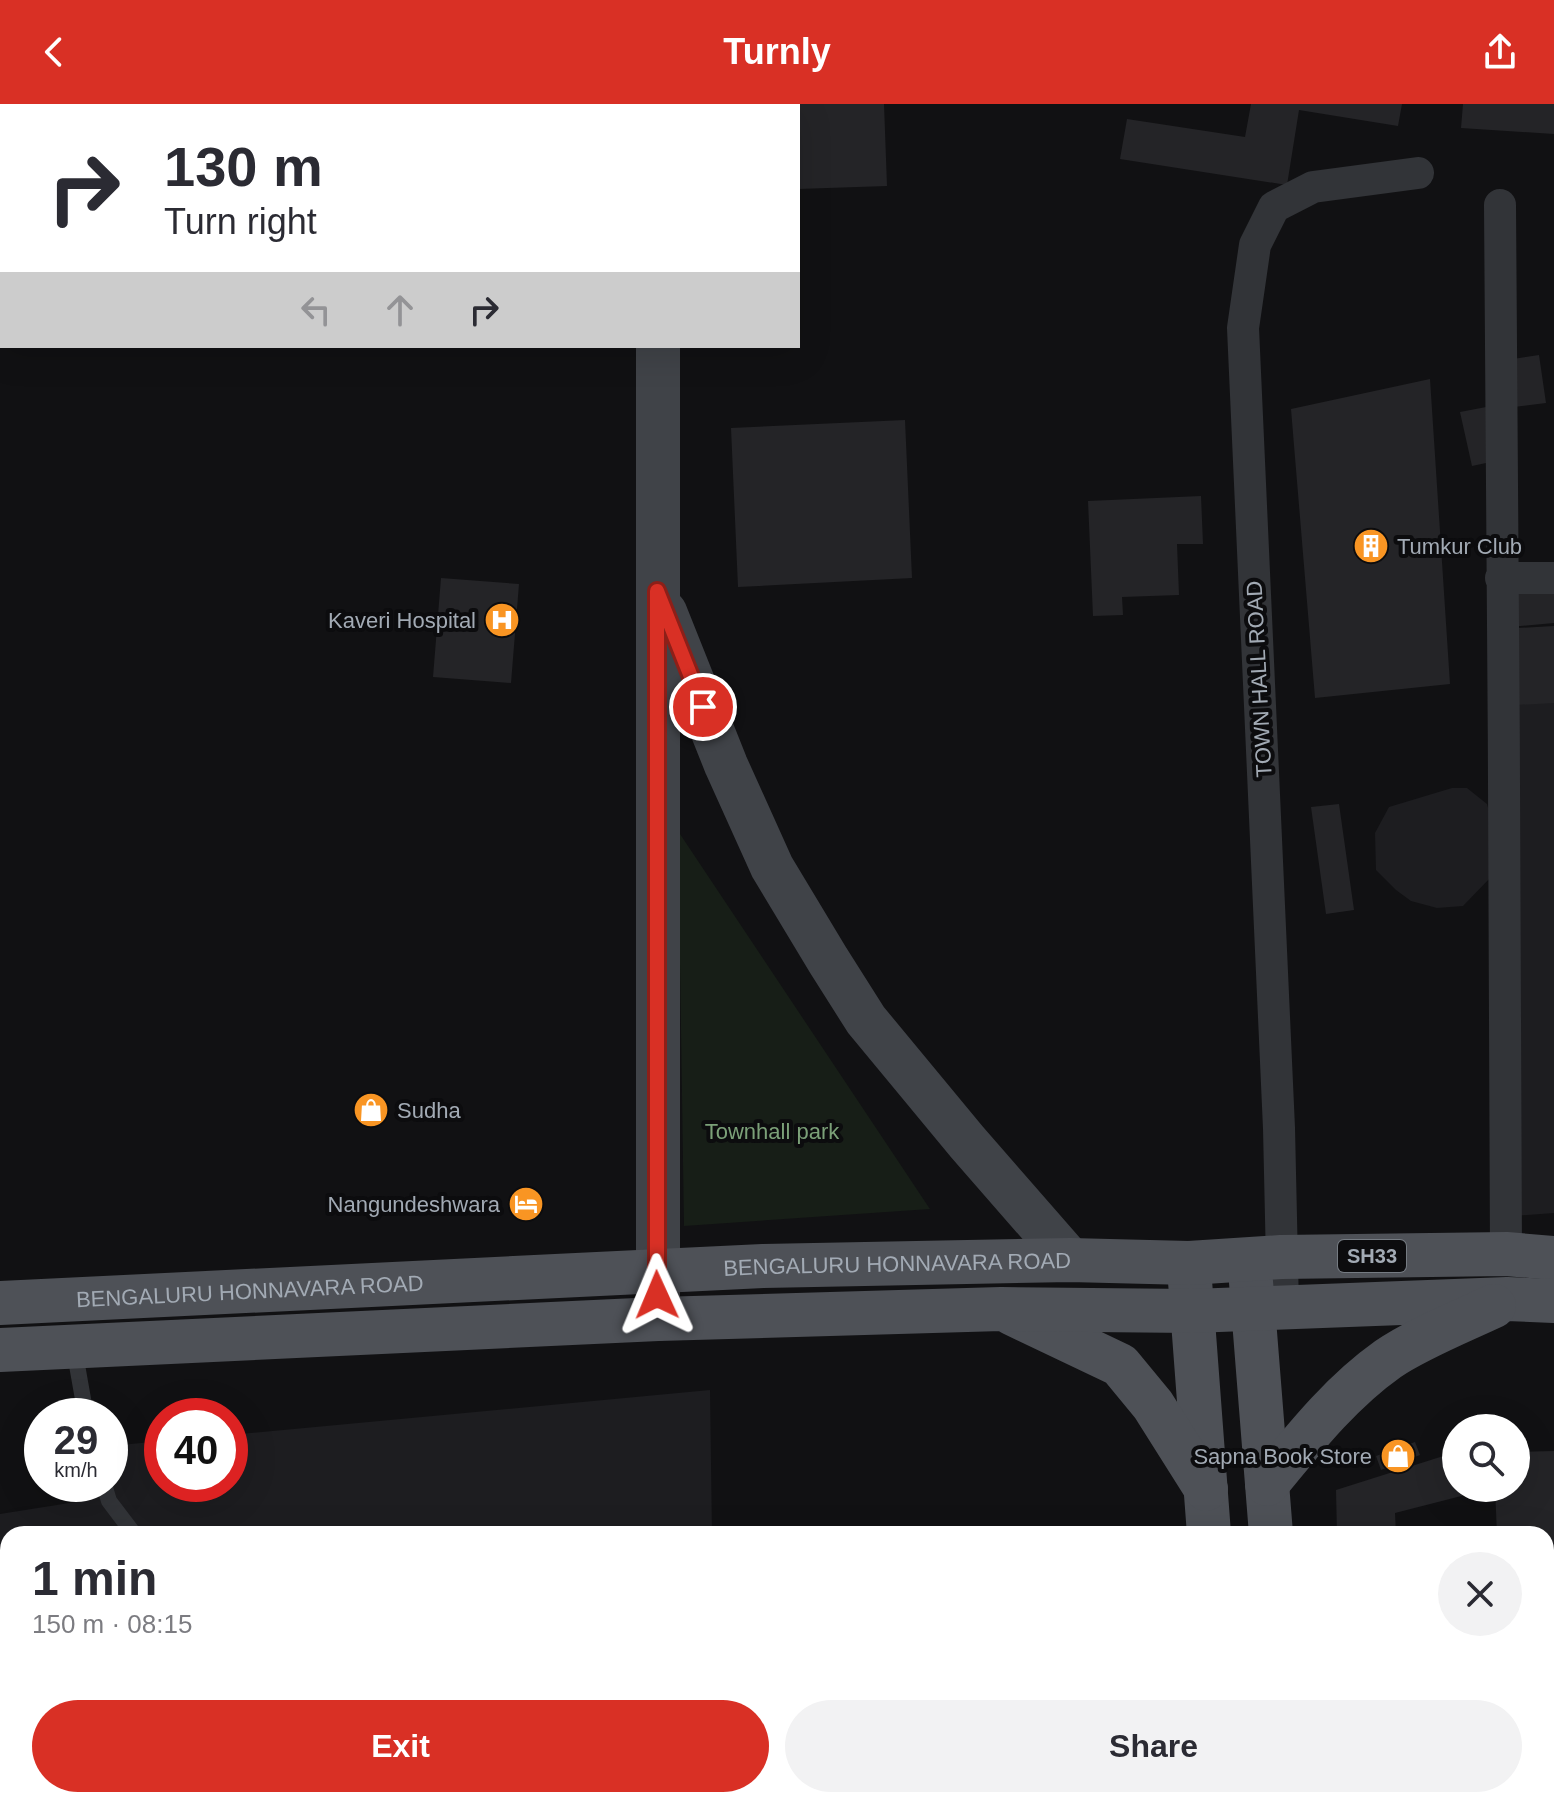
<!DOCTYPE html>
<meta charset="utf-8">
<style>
:root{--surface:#fff;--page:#f2f2f3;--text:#2b2b33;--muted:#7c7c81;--accent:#d93025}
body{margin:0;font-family:Arial,sans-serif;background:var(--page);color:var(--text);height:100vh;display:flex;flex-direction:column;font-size:30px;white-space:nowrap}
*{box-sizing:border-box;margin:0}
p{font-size:26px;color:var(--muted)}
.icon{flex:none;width:44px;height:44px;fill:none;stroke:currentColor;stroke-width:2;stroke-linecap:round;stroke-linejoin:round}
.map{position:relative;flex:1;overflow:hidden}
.sheet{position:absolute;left:0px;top:1422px;width:1554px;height:282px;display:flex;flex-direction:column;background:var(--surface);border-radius:24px 24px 0 0;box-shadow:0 8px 32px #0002}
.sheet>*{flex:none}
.guide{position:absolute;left:0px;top:0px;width:800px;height:244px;box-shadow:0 8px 32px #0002;background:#fff;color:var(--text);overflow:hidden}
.tools{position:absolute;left:1442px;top:1310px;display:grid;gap:16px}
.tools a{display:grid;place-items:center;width:88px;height:88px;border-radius:50%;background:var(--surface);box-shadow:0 8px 32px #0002;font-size:40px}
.speed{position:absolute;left:24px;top:1294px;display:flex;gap:16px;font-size:40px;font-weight:700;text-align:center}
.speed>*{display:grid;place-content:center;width:104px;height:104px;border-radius:50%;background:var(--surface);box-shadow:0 8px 32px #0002;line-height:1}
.speed small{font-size:20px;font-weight:400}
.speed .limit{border:12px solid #d22;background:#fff;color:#111}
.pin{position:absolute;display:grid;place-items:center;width:68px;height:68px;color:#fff;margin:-34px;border:4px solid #fff;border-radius:50%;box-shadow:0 2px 8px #0007}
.me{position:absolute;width:88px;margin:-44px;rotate:359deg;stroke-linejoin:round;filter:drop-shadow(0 0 6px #0008)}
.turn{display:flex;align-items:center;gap:28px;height:168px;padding:0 32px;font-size:36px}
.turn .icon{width:104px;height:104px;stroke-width:2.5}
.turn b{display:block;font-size:56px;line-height:68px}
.lanes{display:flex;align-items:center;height:76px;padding:0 32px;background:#0003;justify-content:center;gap:40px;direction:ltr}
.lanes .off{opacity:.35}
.round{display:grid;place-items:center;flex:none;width:84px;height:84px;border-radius:42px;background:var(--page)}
.head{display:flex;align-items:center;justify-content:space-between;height:136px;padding:0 32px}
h1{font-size:48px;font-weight:600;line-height:60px}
.button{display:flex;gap:16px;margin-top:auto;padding:16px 32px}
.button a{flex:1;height:92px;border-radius:48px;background:var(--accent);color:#fff;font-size:32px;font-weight:600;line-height:92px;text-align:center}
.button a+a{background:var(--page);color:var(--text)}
header{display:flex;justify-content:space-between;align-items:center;height:104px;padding:0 32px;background:var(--accent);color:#fff;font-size:36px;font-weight:600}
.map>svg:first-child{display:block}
.built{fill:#1d1d20}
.green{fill:#171e17}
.building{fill:#242427}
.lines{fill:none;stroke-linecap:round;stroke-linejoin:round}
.lane{stroke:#323438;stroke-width:16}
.street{stroke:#323438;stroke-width:32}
.secondary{stroke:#404348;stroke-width:44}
.primary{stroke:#4e5157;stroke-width:44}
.route-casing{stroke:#8d1f18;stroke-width:20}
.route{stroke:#d93025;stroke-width:14}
.labels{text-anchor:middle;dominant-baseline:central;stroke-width:8;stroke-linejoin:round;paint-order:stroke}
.shield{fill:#0c0c0e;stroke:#757b82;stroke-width:2}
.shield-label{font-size:20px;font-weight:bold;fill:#a2aab4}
.poi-label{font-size:22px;fill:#a2aab4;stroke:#0c0c0e;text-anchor:end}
.street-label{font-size:22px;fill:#a2aab4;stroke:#0c0c0e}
.park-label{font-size:22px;fill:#7ba078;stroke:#0c0c0e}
</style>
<header><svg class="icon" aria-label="back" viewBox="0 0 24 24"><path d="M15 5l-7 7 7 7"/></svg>Turnly<svg class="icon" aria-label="share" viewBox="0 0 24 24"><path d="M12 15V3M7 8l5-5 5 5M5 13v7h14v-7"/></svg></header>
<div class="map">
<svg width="1554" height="1703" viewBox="0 0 1554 1703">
<rect width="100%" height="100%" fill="#111113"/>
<path class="built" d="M1554,598V1109L1512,1112L1498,602Z
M1452,684H1467L1487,700L1495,728L1491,773L1463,802L1437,804L1411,797L1396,786L1376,766L1375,729L1389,703Z
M710,1286L712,1430H8V1696H717V1703H0V1410L82,1397L75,1380H110V1342L162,1337V1380H230V1331Z
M1554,1521V1703H1370V1696H1546V1522Z"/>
<path class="green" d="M678,727L930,1105L684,1122Z"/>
<path class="building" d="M798,0H884L887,82L798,85Z
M1251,0H1402L1398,22L1299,6L1287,81L1120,55L1127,15L1245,33Z
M1463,0H1554V30L1461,24Z
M1539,251L1546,299L1506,304L1500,257Z
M1430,275L1450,580L1315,594L1291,305Z
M1502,300L1514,353L1472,362L1460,308Z
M905,316L912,474L738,483L731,324Z
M1201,392L1203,440H1177L1179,491L1122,493L1123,511L1093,512L1088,397Z
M441,474L519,480L511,579L433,573Z
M1554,483V519L1509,523L1506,487Z
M1554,522V599L1502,602L1499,525Z
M1339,700L1354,806L1326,810L1311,703Z
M1415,1338L1420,1351L1381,1366L1376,1352Z
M1554,1347V1473H1546V1430H1497L1495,1384H1516V1348Z
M1456,1348V1384H1472L1473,1389L1395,1409L1396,1430H1337L1336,1386Z"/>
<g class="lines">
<path class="lane" d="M74,1244L86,1312
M104,1380L109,1397L134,1430"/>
<path class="street" d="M1500,101C1501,451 1507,800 1506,1150
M1501,474H1554
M1283,1203L1279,1024L1243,224L1255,141L1274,103L1313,83L1418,69"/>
<path class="secondary" d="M645,0V2
M665,508L726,661L772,763L828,856L866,916L967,1038L1070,1156
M658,1215V242"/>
<g class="primary">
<path d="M1190,1177L1209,1430"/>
<path d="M1251,1178L1271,1430"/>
<path id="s1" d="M0,1199L763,1162L1070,1156L1189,1159L1281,1153L1506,1150L1554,1154"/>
<path d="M1013,1210L1120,1261L1153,1301L1206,1385"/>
<path d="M0,1246L658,1215L1001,1205L1192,1207L1507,1195L1554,1197"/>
<path d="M1267,1380C1304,1335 1340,1289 1388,1255C1415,1236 1462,1217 1494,1202"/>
<path d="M1225,1696L1226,1703"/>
<path d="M1292,1696V1703"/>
</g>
</g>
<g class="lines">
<defs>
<path id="route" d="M657,1191V487L703,603"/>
</defs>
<use href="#route" class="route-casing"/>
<use href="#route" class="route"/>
</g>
<defs>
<symbol id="building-disc" viewBox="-11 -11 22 22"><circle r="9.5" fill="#f99523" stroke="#0c0c0e"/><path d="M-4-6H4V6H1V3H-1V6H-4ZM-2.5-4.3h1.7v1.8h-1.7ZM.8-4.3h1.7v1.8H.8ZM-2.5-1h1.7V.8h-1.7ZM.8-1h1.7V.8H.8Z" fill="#fff"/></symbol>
<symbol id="hospital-disc" viewBox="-11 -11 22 22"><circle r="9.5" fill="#f99523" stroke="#0c0c0e"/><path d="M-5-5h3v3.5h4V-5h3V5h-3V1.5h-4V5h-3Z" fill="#fff"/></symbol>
<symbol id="shop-disc" viewBox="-11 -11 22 22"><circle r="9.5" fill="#f99523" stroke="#0c0c0e"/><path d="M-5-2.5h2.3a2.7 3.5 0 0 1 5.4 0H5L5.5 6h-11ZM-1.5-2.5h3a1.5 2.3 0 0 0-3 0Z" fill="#fff"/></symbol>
<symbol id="hotel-disc" viewBox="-11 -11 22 22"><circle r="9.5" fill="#f99523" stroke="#0c0c0e"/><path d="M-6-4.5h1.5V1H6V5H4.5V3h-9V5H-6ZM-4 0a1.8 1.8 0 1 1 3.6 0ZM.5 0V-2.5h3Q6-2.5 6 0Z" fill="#fff"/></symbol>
</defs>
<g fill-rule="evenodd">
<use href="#building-disc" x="1351" y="422" width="40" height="40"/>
<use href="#hospital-disc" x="482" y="496" width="40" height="40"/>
<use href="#shop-disc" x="351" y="986" width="40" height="40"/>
<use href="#hotel-disc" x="506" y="1080" width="40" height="40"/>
<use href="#shop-disc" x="1378" y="1332" width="40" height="40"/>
</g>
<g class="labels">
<rect class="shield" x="1338" y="1136" width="68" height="32" rx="6"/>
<g class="shield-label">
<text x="1372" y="1152">SH33</text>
</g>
<g class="poi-label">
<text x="1397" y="442" text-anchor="start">Tumkur Club</text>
<text x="476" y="516">Kaveri Hospital</text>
<text x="397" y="1006" text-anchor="start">Sudha</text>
<text x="500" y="1100">Nangundeshwara</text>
<text x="1372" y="1352">Sapna Book Store</text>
</g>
<g class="street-label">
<text transform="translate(1259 575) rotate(-93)">TOWN HALL ROAD</text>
<text stroke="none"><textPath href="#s1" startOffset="898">BENGALURU HONNAVARA ROAD</textPath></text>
<text stroke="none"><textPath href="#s1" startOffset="250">BENGALURU HONNAVARA ROAD</textPath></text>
</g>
<g class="park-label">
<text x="772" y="1027">Townhall park</text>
</g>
</g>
</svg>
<div class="tools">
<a><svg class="icon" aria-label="search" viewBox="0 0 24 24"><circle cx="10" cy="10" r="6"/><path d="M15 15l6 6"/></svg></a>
</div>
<div class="speed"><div>29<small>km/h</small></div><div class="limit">40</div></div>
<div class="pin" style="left:703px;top:603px;background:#d93025"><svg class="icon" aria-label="arrive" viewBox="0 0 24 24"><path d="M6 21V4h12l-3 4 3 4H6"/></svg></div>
<svg class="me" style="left:657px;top:1191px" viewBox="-20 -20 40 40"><path d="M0-17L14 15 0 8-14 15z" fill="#d93025" stroke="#fff" stroke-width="4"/></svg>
<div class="guide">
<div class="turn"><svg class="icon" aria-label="right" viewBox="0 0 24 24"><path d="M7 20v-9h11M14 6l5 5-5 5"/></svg><div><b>130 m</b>Turn right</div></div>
<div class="lanes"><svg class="icon off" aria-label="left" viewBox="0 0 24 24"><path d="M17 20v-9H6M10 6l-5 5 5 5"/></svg><svg class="icon off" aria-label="ahead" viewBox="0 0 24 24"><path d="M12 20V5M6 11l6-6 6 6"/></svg><svg class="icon" aria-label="right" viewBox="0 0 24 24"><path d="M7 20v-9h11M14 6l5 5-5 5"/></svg></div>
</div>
<section class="sheet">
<div class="head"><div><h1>1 min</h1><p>150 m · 08:15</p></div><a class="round"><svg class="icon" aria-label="close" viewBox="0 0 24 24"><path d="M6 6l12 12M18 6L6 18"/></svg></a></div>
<div class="button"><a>Exit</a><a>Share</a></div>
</section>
</div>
